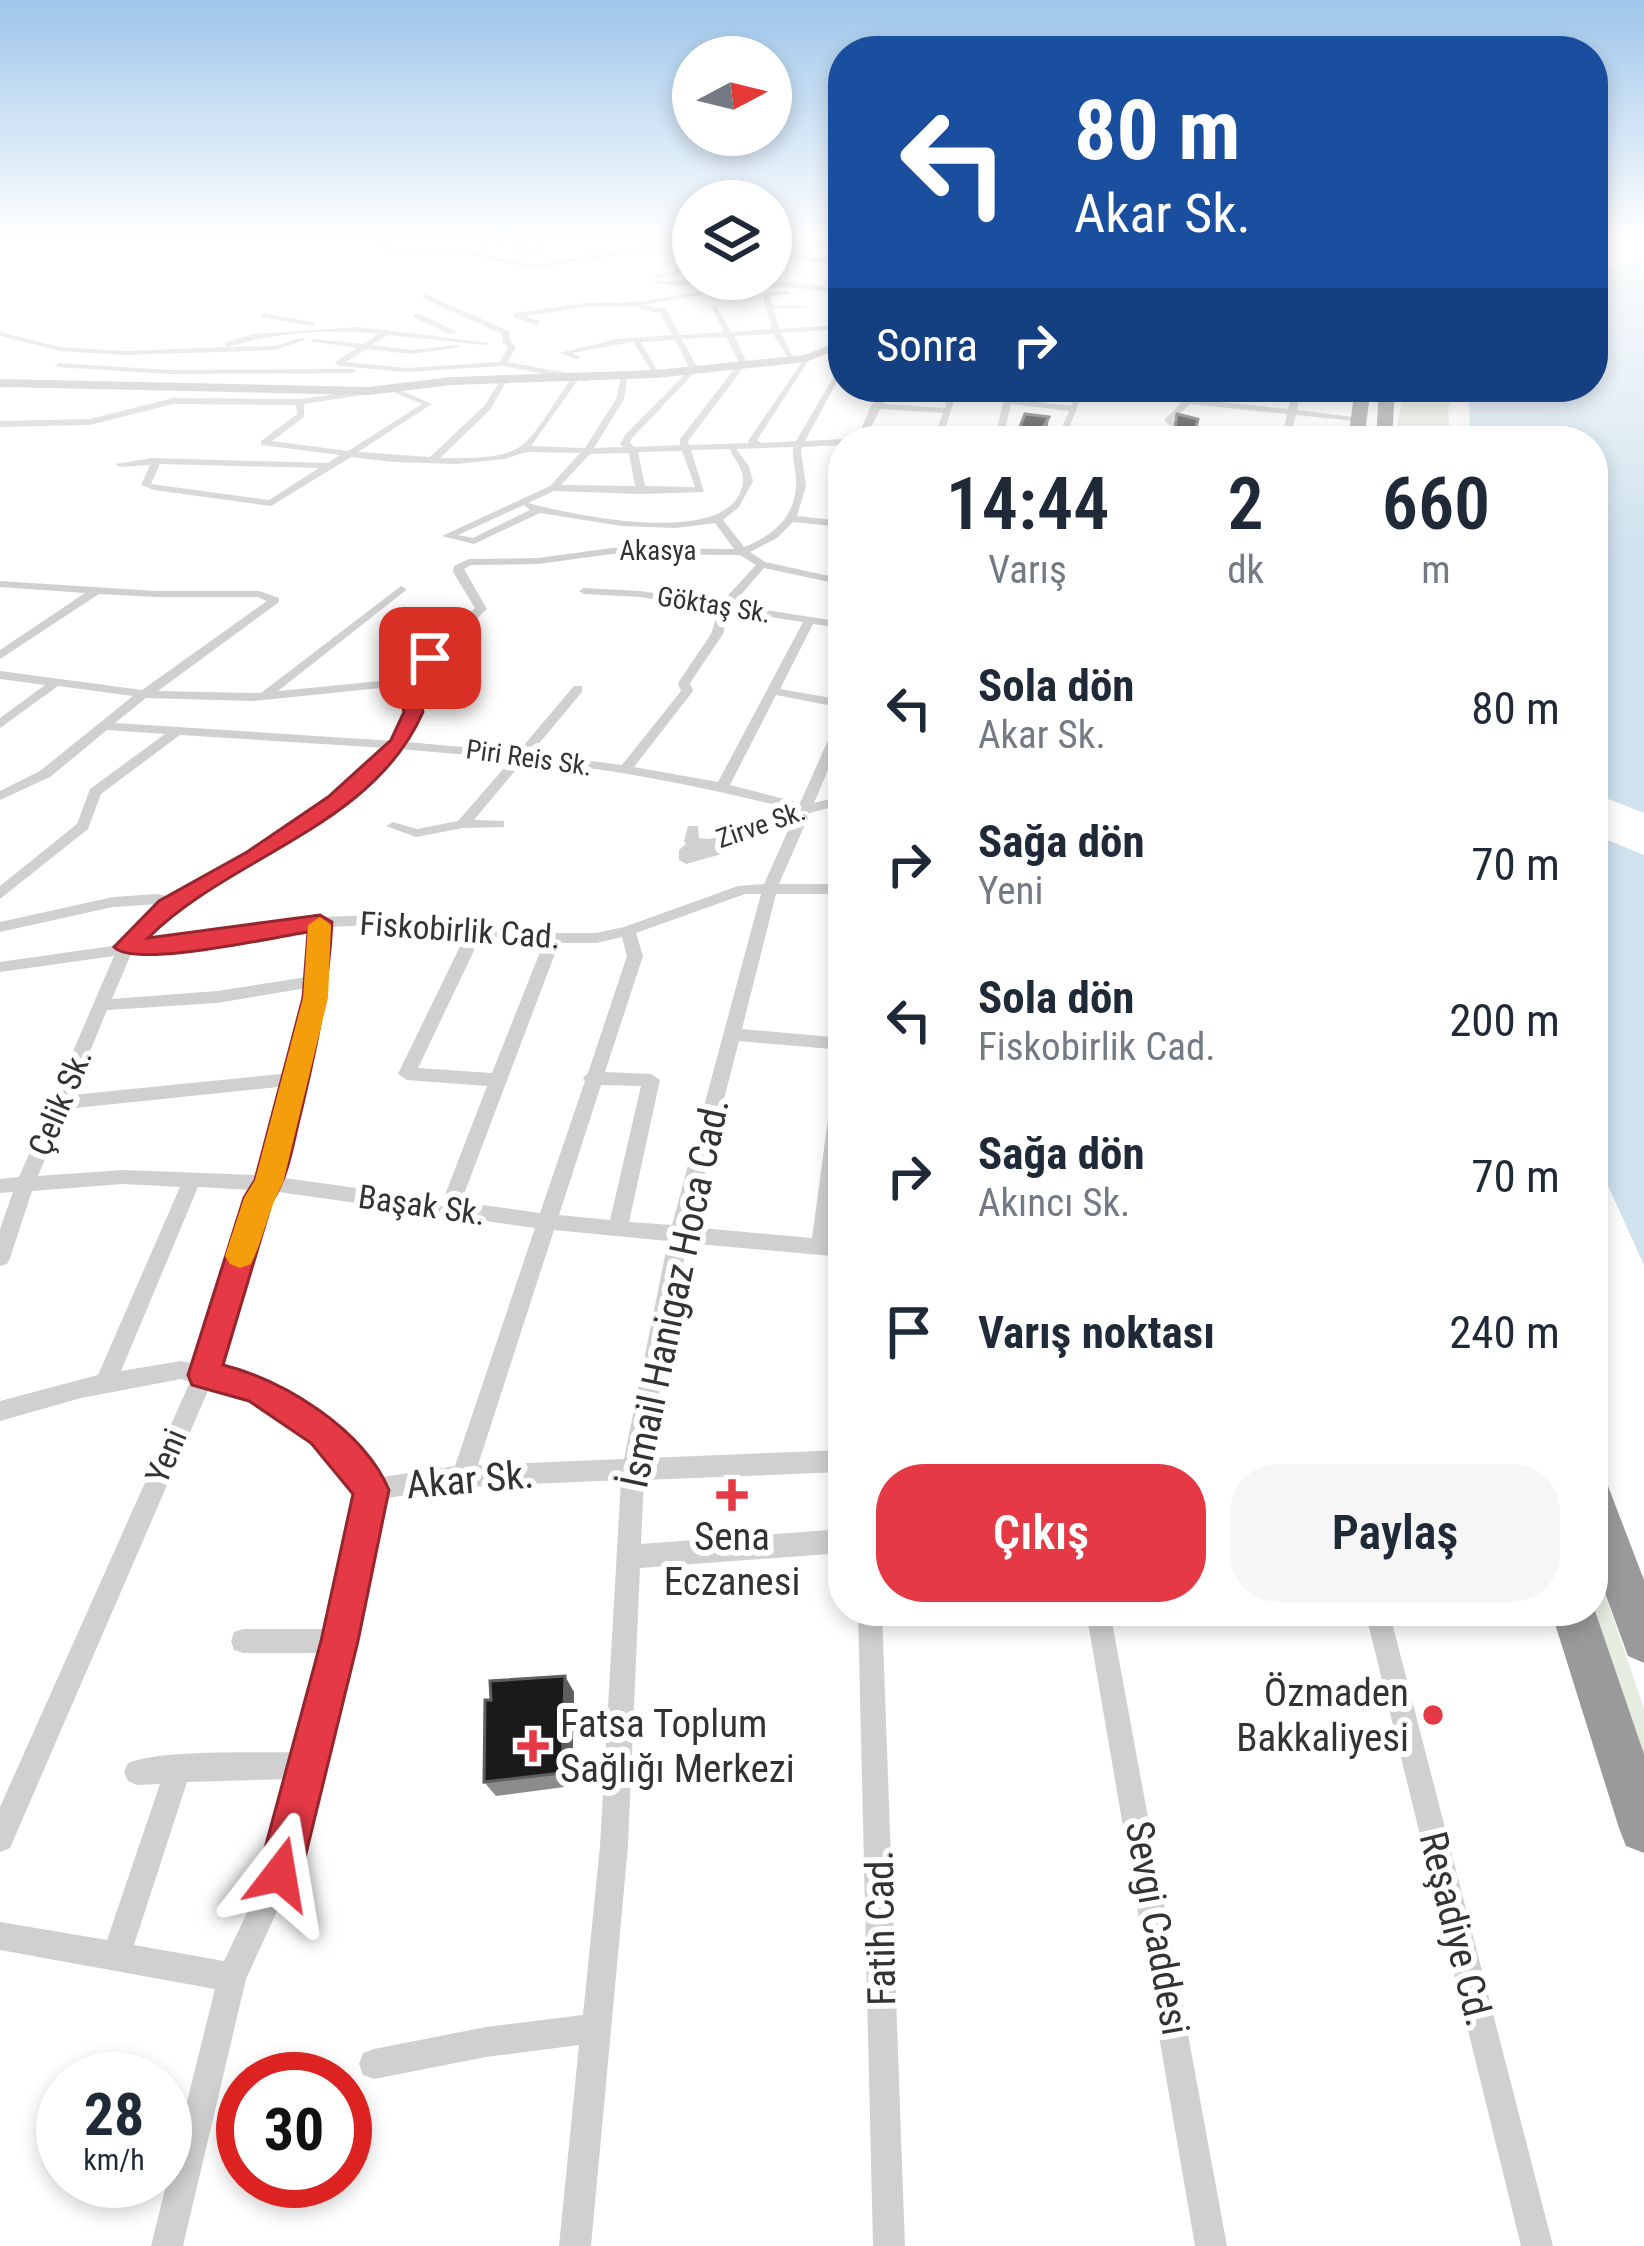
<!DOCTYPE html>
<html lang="tr">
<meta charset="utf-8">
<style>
:root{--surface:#fff;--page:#f6f6f7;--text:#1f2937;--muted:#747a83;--accent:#e63946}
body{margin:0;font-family:"Roboto Condensed",sans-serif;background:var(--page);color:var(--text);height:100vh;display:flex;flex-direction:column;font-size:45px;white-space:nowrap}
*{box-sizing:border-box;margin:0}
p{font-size:39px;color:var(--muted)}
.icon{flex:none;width:66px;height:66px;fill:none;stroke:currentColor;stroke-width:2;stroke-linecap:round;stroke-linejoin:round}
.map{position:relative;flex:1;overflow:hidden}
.drawer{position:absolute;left:828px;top:426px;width:780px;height:1200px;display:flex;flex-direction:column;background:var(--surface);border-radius:48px;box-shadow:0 6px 18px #0003}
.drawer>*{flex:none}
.guide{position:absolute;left:828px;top:36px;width:780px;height:366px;border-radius:48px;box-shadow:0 6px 18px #0003;background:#1a4fa0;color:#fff;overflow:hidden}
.needle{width:78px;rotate:83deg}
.fabs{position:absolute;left:672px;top:36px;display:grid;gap:24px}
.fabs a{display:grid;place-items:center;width:120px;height:120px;border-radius:50%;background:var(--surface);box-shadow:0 6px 18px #0003;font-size:60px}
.speed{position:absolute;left:36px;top:2052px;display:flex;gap:24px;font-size:60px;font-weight:700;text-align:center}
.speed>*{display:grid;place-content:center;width:156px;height:156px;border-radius:50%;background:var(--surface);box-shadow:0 6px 18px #0003;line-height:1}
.speed small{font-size:30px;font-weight:400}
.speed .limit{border:18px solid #d22;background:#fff;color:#111}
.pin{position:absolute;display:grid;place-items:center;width:102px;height:102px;color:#fff;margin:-51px;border-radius:24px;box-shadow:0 6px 18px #0006}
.me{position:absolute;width:132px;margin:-66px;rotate:14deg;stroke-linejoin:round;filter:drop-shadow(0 0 9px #0008)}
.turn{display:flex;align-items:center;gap:42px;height:252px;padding:0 48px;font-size:54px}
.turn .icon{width:156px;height:156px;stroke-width:2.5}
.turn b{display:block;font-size:84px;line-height:102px}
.then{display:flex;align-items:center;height:114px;padding:0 48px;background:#0003;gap:24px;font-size:45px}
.eta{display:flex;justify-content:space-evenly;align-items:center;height:204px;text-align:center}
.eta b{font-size:72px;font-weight:600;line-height:84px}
.action{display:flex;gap:24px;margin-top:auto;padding:24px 48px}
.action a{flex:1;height:138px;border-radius:48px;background:var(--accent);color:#fff;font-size:48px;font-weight:600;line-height:138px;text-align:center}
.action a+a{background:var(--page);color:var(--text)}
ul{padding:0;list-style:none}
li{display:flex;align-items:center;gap:36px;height:156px;padding:0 48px}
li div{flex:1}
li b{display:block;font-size:45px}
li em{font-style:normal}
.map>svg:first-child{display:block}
.green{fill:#e6ecdf}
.water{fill:#cfe2ee}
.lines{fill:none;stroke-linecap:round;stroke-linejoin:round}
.street{fill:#d0d0d0;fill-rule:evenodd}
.secondary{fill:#bdbdbd;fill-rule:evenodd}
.highway{fill:#9a9a9a;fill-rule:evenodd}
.wall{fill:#8c8c8c}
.shaded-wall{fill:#5f5f5f}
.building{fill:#1a1a1a;stroke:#5f5f5f;stroke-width:3}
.route{fill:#e63946;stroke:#96252e;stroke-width:3}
.slow{fill:#f59e0b}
.poi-dot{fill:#e63946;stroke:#fff;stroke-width:4.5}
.labels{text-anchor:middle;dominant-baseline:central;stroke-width:12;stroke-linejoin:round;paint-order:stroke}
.far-street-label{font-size:27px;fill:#333;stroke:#fff}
.street-label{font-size:33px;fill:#333;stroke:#fff}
.near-street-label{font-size:39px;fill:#333;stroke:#fff}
.near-poi-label{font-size:39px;fill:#333;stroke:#fff}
</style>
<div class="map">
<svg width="1644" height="2246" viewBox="0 0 1644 2246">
<rect width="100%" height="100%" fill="#fff"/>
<path class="green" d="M1405,387H1454L1448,412L1451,441H1394Z
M1593,1560L1644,1708V1756L1593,1606Z"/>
<path class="water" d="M1644,262V813L1593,793V441H1470L1469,398L1478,387H1593V269Z
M1593,834L1644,855V1265L1593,1153Z"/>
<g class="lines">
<path class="street" d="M343,238L406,250L471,251L534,265L589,256L602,243L621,238L606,245L598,254L669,242L693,243V247L669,246L594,259L588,263L585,260L534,269L471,255L406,254Z
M466,238L524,245L527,247L524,249L455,239Z
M551,238H558L537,253L501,254L533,250Z
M778,238H786L771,247V242Z
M826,238H833L805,257L843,260V264L771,259V255L797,257Z
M693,266V270L656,279L653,277Z
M701,279H719L680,286L645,282Z
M764,281L816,284L843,292V296C774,277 712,294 643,305L666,309L680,335L724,332L712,308L716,306L731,332L772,329L762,294L788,291L790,294L770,296L773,305L817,307L774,309L779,329L843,325V329L781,333L794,359L790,361L773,334L734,336L747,363L688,441L689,445L749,443L748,441L806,356L810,358L757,440L761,443L796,441L843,361V370L805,441L843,439L847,441H843V445L802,447L801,451L806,486L797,516L843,521V527L793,522L777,538L750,552L765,562L843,579V585L764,568L732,605L843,622V628L813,624L780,689L843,700V708L776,695L730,785L800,803L837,720L843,716V735L814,803L843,796V804L810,813L779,884H843V894H776L742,1029L843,1038V1050L739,1041L691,1227L812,1238L834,1075L843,1069V1147L832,1240L843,1241V1257L687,1243L647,1458L843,1450V1472L644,1480L641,1544L843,1529V1553L640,1568L628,1846L591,2246H559L579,2045L486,2057L374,2079L363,2075L359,2064L363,2053L374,2049L486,2027L583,2015L600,1846L621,1480L463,1487L380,1499L351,1641L294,1874L246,1979L183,2246H151L215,1989L0,1950V1922L107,1940L160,1784L137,1785L128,1781L124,1772L128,1763C161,1749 257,1753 298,1752L323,1653H243L234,1650L231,1641L234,1632L243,1629H329L359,1493L314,1439L252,1396L210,1386L10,1848L0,1852V1807L190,1382L181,1379L81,1398L0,1421V1401L98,1375L180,1187L123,1184L32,1191L10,1258L7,1264L0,1266V1229L13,1192L0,1193V1179L19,1177L114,956L0,972V962L119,945L160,904L113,907L0,932V922L113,897L157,894L172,897L250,853L330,799L386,748L180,735L101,794L88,829L0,899V886L77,824L90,789L165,734L107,730L50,777L0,800V791L40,771L133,696L58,686L0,728V718L45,685L0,679V671L142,690L267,601L258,597H156L99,594L0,659V650L85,593L0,587V581L156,591H259L279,598V602L158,691L253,693H261L401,586L406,589L405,591L278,691L401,679L475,608L453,572L454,566L469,559L538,558L612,548L734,549L715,523L676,528L622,526L540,513L474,544L442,536L550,486L580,453L526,452L504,459L457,464L393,462L351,457L271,506L154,490L141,485L150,465L120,467L115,464L152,458L328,463L340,455L261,445V441L297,414L296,405L173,404L90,425L0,427V421L90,419L173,398L300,399L371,389L368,394L304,404V417L272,441L348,451L422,404L388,390L391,386L432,404L358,452L430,457L484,406L502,378H508L490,410L440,458C463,458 497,460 518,448C534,440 558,396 571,379L503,366L407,372L338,366L335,362L357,348L309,341L313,339L363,344L379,334C333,328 272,333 227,347L274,346L301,338L305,340L275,350L125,355L60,351L0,336V332L60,347L125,351L227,347L224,343L253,334L359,327L489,343L485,345L388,335L372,345L411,350L457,345L461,347L411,354L366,349L346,362L407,368L500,362L508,347L502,342V334L422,298L425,294L509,331L510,341L516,347L508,362L589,377V381L578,380L531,446L585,448L616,399L621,376L628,374L624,399L594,448L623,447L620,444L625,435L690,369L675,340L641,342L659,374L655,376L633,342L572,353L580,357L576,359L559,353L617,339L672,335L660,313L639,309V306L585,307L526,316L540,321L537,325L514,317V313L585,303L637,302ZM726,337L739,363L680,439V445L634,447L630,443L632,438L698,369L682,339ZM793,447C792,459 797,472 796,485C795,518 772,536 744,547L723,520L739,507L753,481L749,466L736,449ZM730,449C733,458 745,470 743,482C735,551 569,514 528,503L554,491L641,494L704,492L691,450ZM682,451L695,487L645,486L638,452ZM629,453L635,486L561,485L590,454ZM160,464L319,468L269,500L151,484ZM524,505L530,510L473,538L458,535ZM612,554L740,555L756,565L721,603L640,591L584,588L579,591L584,594L640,597L719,609L711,634L678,683L681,691L622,765L531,753L582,692V686H574L518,752L406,742L419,712L411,683L487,609L464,569L471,565L538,564ZM730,611L803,622L718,782L634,767L693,691L690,683L723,634ZM400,686L407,712L394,741L115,723L146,698L253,701ZM400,749L512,759L458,821L417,829L393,822L386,826L416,837L463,828L504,827V821L474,820L524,760C615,769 704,787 792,809L762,817L710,839L699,838L698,826H688L684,841L686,844L679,850V860L686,864L722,854L724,851L718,847L772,823L794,817L764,884L738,886L624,927L596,933H553L376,915L320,917L140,942L172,909L260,859L340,805ZM745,894H761L672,1225L629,1222L660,1080L651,1074L605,1072L643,956L636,933ZM376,925L466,934L398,1074L407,1080L487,1086L443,1200L277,1177L317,1038L323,998L327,927ZM312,928L307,977L217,991L112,999L131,954ZM481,936L544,942L492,1073L418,1068ZM622,937L627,956L588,1073L583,1078L585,1081L540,1213L461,1202L559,943H596ZM307,988L305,1013L291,1073L72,1095L107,1010L217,1003ZM601,1085L641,1086L610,1220L559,1215ZM287,1086L259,1175L123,1170L38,1176L66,1109ZM198,1187L253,1190L197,1364L181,1361L121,1371ZM271,1191L535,1228L455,1466L376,1478L330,1425L265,1381L217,1369ZM554,1230L668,1241L624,1459L478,1465ZM291,1779L267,1871L224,1961L134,1945L187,1782Z
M263,313L312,322L316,324L312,326L260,317Z
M414,314H420L457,332L450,334L414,318Z
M58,363L169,370L353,369L357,371L353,373L169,374L55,367Z
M1007,387H1015L1012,399L1071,406L1074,400H1080L1064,441H1056L1069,411L1011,404L1002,441H994Z
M1294,387H1302L1297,410L1360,418L1356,421L1296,415L1289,441H1281L1287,414L1190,404L1173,420L1180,426L1210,436L1208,441H1200L1201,437L1174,430L1164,420L1181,403L1080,391L1084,388L1288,409Z
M883,391L956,395L941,441H933L943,413L880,409L864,441H856L871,406ZM885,395L886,396L948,399L945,408L883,404Z
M858,1611H882L905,2246H873Z
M1086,1611H1110L1227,2246H1195Z
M1365,1611H1389L1553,2246H1521Z"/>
<path class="secondary" d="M843,340V347L806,362L655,378L452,385L368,395L0,387V379L368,387L452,377L655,370L804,355Z"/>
<path class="highway" d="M1355,387H1371L1364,441H1348Z
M1379,387H1395L1392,441H1376Z
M1593,1480L1608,1486L1644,1580V1663L1628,1656L1593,1560Z
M1593,1605L1644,1754V1853L1626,1846L1619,1828L1551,1611H1593Z"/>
</g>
<path class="wall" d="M1177,414L1198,419L1193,441H1172Z
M1049,417L1047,431L1041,441H1017L1018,432Z
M574,1692L572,1786L496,1796L484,1782Z"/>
<path class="shaded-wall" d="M1049,417L1047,431L1041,441H1038L1039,434Z
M565,1676L574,1692L572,1786L562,1773Z"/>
<path class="building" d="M1025,414L1049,417L1039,434L1018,432Z
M1177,414L1198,419L1194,436L1174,434Z
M565,1676L562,1773L484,1782L485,1700H491L490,1681Z"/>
<linearGradient id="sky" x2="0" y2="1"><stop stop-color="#9ec6ea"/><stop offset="0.43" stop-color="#fff"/><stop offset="1" stop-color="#fff" stop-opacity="0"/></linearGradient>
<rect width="1644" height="553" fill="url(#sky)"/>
<path class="route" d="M424,654L439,658L414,683L423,712C373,827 230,856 148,938L320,915L332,922C328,994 316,1050 299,1120C292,1148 288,1177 272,1201L223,1365C284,1380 363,1429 389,1490L358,1641L301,1874L295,1889L280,1895L265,1889L258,1874L321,1641L353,1494L311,1443L249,1401L192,1385L188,1375L244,1198L255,1180L303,998L308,932C273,937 135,969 114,947L159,901L247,852L328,797L391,740L404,712L395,682Z"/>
<path class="slow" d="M320,917L331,925L328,998L283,1183C268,1209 264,1238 251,1264L240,1268L230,1264L225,1256L244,1198L255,1180L303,998L308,925Z"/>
<g class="poi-dot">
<path d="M726 1477h12v12h12v12h-12v12h-12v-12h-12v-12h12z"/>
<circle cx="1433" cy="1715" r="12"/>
<path d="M527 1728h12v12h12v12h-12v12h-12v-12h-12v-12h12z"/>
</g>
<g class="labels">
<g class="far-street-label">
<text x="658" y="551">Akasya</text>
<text transform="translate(714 605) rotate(9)">Göktaş Sk.</text>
<text transform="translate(529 758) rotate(8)">Piri Reis Sk.</text>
<text transform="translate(761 825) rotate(-19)">Zirve Sk.</text>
</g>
<g class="street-label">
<text transform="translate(460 930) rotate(4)">Fiskobirlik Cad.</text>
<text transform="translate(60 1102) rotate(-67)">Çelik Sk.</text>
<text transform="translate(422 1205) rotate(8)">Başak Sk.</text>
<text transform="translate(166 1456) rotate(-67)">Yeni</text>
</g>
<g class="near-street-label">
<text transform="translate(675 1293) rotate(-78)">İsmail Hanigaz Hoca Cad.</text>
<text transform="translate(470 1480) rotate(-5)">Akar Sk.</text>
<text transform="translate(881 1928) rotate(-91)">Fatih Cad.</text>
<text transform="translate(1157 1928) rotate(80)">Sevgi Caddesi</text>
<text transform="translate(1456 1929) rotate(76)">Reşadiye Cd.</text>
</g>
<g class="near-poi-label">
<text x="732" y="1537">Sena<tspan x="732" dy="45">Eczanesi</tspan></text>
<text x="1409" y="1693" text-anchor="end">Özmaden<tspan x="1409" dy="45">Bakkaliyesi</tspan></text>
<text x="560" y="1724" text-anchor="start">Fatsa Toplum<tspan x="560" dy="45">Sağlığı Merkezi</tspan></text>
</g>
</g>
</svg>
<div class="fabs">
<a><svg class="needle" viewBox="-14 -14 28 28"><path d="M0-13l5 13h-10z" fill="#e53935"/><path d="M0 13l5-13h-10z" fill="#747a83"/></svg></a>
<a><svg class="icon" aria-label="layers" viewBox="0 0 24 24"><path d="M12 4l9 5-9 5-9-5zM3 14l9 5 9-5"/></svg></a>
</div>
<div class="speed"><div>28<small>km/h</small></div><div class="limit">30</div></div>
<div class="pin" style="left:430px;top:658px;background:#d93025"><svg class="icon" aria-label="arrive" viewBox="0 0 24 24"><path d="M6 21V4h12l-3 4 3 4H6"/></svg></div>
<svg class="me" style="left:280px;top:1874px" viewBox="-20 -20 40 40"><path d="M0-17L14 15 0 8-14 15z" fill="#e63946" stroke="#fff" stroke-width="4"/></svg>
<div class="guide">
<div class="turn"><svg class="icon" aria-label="left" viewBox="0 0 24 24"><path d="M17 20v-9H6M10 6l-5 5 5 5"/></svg><div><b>80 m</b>Akar Sk.</div></div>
<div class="then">Sonra<svg class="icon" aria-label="right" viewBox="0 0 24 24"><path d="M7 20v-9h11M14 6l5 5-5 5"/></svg></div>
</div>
<section class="drawer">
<div class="eta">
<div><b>14:44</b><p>Varış</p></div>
<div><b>2</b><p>dk</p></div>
<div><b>660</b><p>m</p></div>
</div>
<ul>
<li><svg class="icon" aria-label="left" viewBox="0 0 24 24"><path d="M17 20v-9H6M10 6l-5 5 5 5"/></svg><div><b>Sola dön</b><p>Akar Sk.</p></div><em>80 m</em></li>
<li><svg class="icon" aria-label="right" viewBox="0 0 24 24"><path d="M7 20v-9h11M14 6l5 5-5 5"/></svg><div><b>Sağa dön</b><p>Yeni</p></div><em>70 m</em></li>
<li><svg class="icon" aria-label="left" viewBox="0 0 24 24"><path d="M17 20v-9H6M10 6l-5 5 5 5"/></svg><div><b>Sola dön</b><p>Fiskobirlik Cad.</p></div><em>200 m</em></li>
<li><svg class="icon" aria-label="right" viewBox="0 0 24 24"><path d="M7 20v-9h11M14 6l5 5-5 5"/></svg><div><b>Sağa dön</b><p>Akıncı Sk.</p></div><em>70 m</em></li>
<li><svg class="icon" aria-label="arrive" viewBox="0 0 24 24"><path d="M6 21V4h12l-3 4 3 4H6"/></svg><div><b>Varış noktası</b></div><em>240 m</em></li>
</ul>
<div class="action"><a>Çıkış</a><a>Paylaş</a></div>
</section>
</div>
